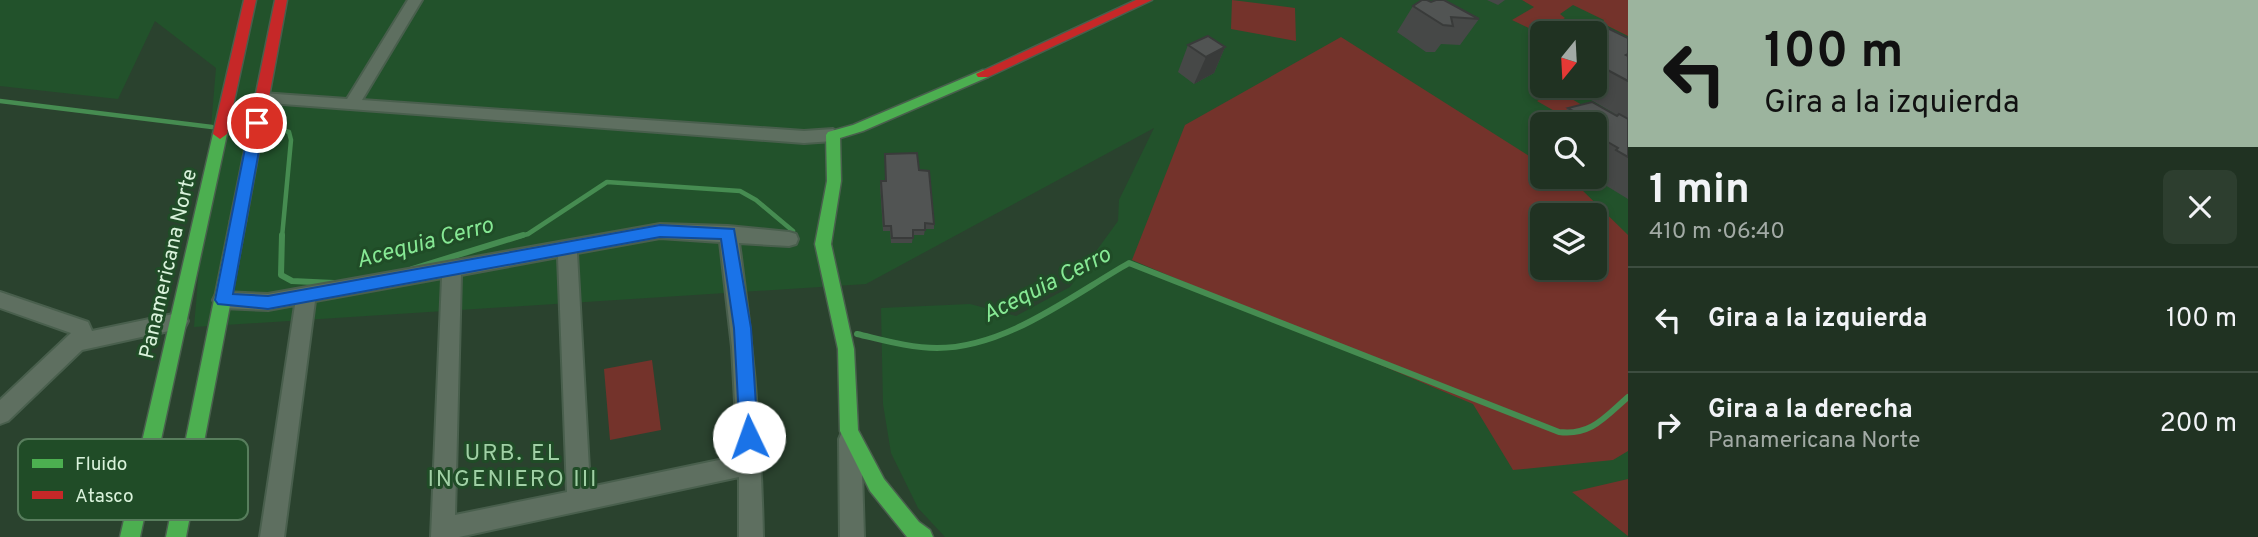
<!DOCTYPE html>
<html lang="es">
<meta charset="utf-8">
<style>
:root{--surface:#203222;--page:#2d3e2f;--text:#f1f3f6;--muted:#a2aaa5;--line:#3d4d40}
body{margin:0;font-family:Overpass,sans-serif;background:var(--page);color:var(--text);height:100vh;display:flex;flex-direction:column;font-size:26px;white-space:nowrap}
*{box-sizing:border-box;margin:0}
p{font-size:23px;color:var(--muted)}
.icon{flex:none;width:38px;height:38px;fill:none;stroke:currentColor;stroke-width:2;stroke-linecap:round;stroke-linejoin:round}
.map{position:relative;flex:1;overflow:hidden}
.details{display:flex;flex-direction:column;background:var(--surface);width:630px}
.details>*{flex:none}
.top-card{background:#9cb49e;color:#111;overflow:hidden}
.needle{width:46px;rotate:198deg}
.buttons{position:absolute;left:1530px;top:21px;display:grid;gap:14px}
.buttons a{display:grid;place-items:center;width:77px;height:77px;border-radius:10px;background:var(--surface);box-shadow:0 4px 10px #0003,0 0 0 2px var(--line);font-size:35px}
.pin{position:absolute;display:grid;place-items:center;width:60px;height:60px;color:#fff;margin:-30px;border:4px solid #fff;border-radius:50%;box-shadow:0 2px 7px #0007}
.me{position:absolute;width:77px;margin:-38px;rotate:357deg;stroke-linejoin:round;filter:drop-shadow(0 0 5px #0008)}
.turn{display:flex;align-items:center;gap:24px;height:147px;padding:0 21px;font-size:32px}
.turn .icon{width:91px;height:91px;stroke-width:2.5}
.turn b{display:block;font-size:49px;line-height:60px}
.round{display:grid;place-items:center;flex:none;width:74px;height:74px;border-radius:10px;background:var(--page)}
.head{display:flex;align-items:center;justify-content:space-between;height:119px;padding:0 21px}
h1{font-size:42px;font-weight:700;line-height:52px}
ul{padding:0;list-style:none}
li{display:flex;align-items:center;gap:21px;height:105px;padding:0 21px;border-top:2px solid var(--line)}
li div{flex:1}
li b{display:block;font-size:26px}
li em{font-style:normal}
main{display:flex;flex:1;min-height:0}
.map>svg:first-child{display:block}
.built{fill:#22522b;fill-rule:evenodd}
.green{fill:#74332b;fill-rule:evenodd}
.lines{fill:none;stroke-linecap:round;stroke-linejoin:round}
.stream-far1{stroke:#468c51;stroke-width:4.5}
.stream{stroke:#468c51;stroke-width:6}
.street-casing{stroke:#495f4d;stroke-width:4}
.fast-casing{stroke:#495f4d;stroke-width:3}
.jam-casing{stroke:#495f4d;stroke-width:3}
.street{fill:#5e6f60;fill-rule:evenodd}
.fast{fill:#4caf50;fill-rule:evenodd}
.jam{fill:#c62828;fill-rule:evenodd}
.wall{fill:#464847}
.shaded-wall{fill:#393b3a}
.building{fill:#515453;stroke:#393b3a;stroke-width:2}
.route{fill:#1a73e8;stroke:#114b97;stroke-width:2}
.labels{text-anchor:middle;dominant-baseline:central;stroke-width:6;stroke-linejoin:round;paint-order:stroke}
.street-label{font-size:21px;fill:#d9f2db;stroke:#204c27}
.water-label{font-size:23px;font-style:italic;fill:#86e894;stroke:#204c27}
.neighbourhood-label{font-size:23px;letter-spacing:2px;fill:#a0d0a5;stroke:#204c27}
.key{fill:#204c27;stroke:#587e5d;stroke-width:2}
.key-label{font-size:19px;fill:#d9f2db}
</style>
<main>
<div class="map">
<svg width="1628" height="537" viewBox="0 0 1628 537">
<rect width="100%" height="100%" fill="#2a422e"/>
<path class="built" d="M0,0H1628V537H945L918,508L891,453L883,404L881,308L970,304L1016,316L1070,287L1118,221L1119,200L1154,128L866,284L194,327L216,68L155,21L118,99L0,86ZM1542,33H1594V86H1542ZM1542,124H1594V177H1542ZM1542,215H1594V268H1542Z"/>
<path class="green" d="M1232,0L1295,8L1296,41L1231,29Z
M1522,0H1628V36L1602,23L1604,20L1573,5L1560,14L1565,18L1539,33L1512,20L1534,7Z
M1341,37L1542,164V177H1563L1580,188L1628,235V451L1613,460L1513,470L1473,404L1132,260L1185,125ZM1542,215H1594V268H1542Z
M1555,89L1587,108L1594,124H1577L1537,101Z
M652,360L661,430L610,440L604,369Z
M1628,479V536L1572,492Z"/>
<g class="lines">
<path class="stream-far1" d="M0,101L212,127
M274,128L289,132L291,140L282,237
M517,237L528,234L607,182L740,191L756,200L793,231"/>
<path class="stream" d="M282,235L281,275L292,281L334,283
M412,269L523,235
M857,334C883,340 910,348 937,348C1006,348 1071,296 1129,263L1559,432C1591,436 1605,417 1628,397"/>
<defs>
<path id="street" d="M408,0H422L362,100L804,131L833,129L841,135L833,141L804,143L256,102L254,98L256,94L262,93L347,99Z
M660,224L728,226L789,232L796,234L798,239L796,244L789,246L739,243C753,341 761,439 763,537H739V477L459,537H431L442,278L315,301L284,537H260L295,305L268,310L223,308L216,306L213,300L216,294L223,292L268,294ZM660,238L720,242L732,347L738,456L590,487L577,253ZM558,257L567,492L455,515L461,275Z
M0,292L88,322L92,331L178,313L185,315L188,321L185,327L178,329L82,350L8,421L0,424V400L71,333L0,308Z
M850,429L858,432L861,439L864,537H840L839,439L842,432Z"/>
<path id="fast" d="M983,70L988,71V77L863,131L840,138L841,181L831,244L854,349L858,430L884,479L919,522L930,530L933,537H907L870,491L840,431L838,349L815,244L827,181L826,135L828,132L853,125Z
M220,129L227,134L140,537H120L213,134Z
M238,215L246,221L186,537H166L230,221Z"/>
<path id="jam" d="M244,0H256L227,134L220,139L213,134Z
M275,0H287L246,221L238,227L230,221Z
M1136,0H1152L988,77H978L976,74Z"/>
</defs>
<use href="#street" class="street-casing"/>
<use href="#fast" class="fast-casing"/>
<use href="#jam" class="jam-casing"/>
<use href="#street" class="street"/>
<use href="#fast" class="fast"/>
<use href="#jam" class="jam"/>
</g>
<path class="wall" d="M1487,0H1505L1498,5Z
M1413,6L1479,19L1460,45L1441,44L1435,52H1426L1397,32Z
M1597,23L1628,38V199L1592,177H1594V124H1554L1568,108L1592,102L1617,115L1579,93L1574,96L1555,86H1594V33H1570L1575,29L1583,33Z
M1188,45L1225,47L1214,73L1194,84L1178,72Z
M1542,60V78L1537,76L1540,72L1535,69Z
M885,154L919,170L934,224V229H925L924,235H913L912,243H891L890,231H883L880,186L881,181H885Z"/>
<path class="shaded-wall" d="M1225,47L1214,73L1194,84L1206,57Z"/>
<path class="building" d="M1422,0H1427L1431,2L1436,0H1444L1479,19L1451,17L1453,26L1443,25L1413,6Z
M1597,23L1628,38V54L1626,55L1628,56V81L1602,67L1597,70L1594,68V33H1570L1575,29L1583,33Z
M1208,36L1225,47L1206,57L1188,45Z
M1592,102L1617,116L1619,114L1628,119V157L1616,150L1618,148L1594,134V124H1592L1594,123L1568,108Z
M917,153L919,170L929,171L934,224L925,223V230H913V238H892L891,226H884L881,181H886L885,154Z"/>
<path class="route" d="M257,118L264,123L233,294L268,296L660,225L734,229L751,328L758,437L755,442L749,445L743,442L740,437L734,328L721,239L660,237L268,309L218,304L215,300L250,123Z"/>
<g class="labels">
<g class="street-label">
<text transform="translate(169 264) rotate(-77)">Panamericana Norte</text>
</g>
<g class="water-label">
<text transform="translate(425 244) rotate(-15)">Acequia Cerro</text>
<text transform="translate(1047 286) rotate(-27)">Acequia Cerro</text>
</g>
<g class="neighbourhood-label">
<text x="513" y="454">URB. EL<tspan x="513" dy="26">INGENIERO III</tspan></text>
</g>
</g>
<rect x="18" y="439" width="230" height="81" rx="10" class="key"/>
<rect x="32" y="459" width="31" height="9" fill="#4caf50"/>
<rect x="32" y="491" width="31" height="8" fill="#c62828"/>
<g class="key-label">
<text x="75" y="470">Fluido</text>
<text x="75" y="502">Atasco</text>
</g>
</svg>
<div class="buttons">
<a><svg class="needle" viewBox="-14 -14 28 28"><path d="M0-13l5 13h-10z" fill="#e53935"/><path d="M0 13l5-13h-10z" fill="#a2aaa5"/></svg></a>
<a><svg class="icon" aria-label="search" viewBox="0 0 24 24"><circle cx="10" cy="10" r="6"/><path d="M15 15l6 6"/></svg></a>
<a><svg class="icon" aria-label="layers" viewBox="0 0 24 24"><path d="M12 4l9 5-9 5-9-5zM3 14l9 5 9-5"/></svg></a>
</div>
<div class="pin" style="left:257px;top:123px;background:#d93025"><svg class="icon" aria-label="arrive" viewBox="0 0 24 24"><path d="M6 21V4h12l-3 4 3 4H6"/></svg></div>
<svg class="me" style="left:749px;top:437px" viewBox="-20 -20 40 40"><circle r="19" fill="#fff"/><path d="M0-13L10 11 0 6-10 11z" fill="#1a73e8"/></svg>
</div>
<section class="details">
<div class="top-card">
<div class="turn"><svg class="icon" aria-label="left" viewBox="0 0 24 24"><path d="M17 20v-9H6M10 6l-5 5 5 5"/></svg><div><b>100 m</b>Gira a la izquierda</div></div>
</div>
<div class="head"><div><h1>1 min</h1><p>410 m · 06:40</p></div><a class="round"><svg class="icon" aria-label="close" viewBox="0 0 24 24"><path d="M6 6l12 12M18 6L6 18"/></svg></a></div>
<ul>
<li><svg class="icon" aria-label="left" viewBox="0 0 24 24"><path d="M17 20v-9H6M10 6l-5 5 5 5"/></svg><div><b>Gira a la izquierda</b></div><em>100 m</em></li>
<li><svg class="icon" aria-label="right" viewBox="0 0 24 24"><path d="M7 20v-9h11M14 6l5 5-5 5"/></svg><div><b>Gira a la derecha</b><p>Panamericana Norte</p></div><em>200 m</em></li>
</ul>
</section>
</main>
